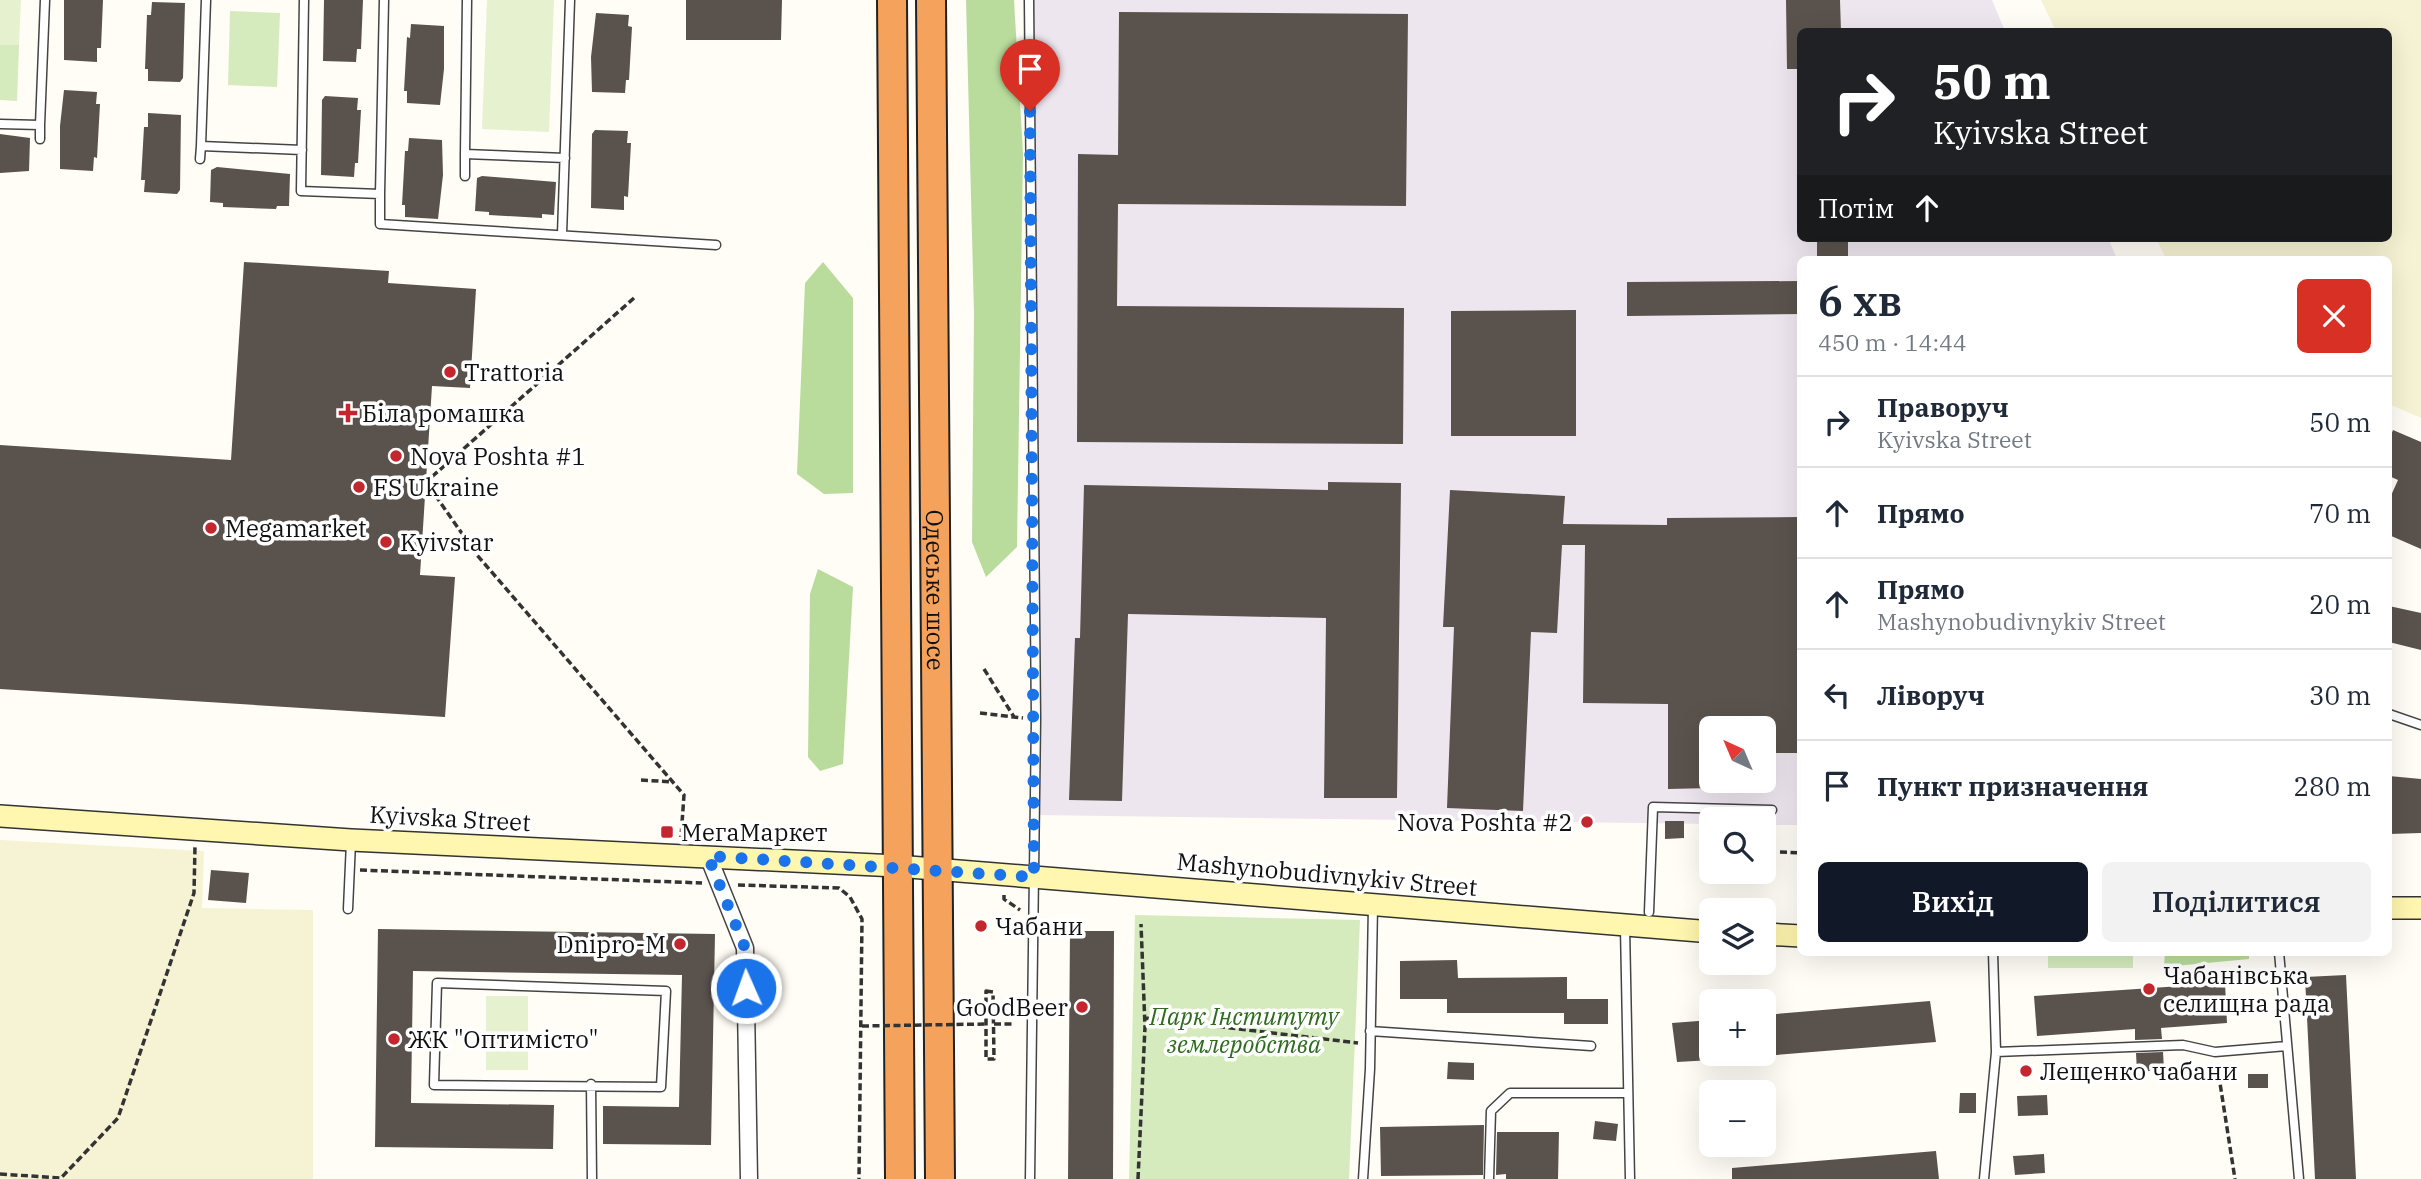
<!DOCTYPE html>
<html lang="uk">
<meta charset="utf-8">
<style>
:root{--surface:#fff;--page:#f2f2f3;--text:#1f2937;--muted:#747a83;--line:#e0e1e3;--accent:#111827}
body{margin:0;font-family:"IBM Plex Serif",serif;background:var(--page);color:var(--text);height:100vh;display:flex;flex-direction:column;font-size:26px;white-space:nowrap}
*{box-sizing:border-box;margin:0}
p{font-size:23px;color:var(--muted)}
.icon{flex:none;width:38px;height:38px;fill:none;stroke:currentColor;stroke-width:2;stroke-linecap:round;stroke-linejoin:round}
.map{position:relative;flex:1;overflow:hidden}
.sheet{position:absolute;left:1797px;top:256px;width:595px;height:700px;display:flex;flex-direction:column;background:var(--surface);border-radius:10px;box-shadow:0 7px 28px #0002}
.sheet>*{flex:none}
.guide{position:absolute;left:1797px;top:28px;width:595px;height:214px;border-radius:10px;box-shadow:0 7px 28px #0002;background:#202124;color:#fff;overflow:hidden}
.needle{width:46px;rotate:316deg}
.fabs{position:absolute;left:1699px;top:716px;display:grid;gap:14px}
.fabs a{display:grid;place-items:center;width:77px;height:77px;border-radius:10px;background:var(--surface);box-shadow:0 7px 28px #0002;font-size:35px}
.pin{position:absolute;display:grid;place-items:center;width:60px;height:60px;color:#fff;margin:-72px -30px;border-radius:50% 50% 50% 0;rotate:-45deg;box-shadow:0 0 7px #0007}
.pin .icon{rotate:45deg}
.me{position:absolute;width:77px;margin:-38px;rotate:358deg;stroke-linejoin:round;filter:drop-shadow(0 0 5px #0008)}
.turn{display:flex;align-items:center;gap:24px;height:147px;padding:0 21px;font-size:32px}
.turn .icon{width:91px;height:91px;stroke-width:2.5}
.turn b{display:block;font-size:49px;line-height:60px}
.then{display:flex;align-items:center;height:66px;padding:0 21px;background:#0003;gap:14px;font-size:26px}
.round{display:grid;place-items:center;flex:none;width:74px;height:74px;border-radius:10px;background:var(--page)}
.summary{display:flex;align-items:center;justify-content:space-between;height:119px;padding:0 21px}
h1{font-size:42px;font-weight:600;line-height:52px}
.primary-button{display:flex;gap:14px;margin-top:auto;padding:14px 21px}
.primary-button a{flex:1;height:80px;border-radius:10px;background:var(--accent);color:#fff;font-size:28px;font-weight:600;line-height:80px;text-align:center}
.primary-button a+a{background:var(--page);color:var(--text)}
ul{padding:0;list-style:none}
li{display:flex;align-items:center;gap:21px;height:91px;padding:0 21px;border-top:2px solid var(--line)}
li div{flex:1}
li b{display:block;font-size:26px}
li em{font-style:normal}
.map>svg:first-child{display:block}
.industrial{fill:#eee6ef;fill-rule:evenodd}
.farmland{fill:#f6f3d4}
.green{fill:#d5ebbd}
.forest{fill:#b9dc9c}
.pitch{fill:#e6f2cf}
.building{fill:#5a524d}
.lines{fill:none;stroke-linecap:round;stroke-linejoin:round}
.lane-casing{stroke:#444;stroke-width:11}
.street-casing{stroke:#444;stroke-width:19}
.secondary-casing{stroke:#333;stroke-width:24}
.highway-casing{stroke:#222;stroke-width:32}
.path{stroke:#333;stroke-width:3.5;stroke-dasharray:7 3.5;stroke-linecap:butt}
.lane{stroke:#fff;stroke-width:8}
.street{stroke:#fff;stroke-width:16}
.secondary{stroke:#fff6b0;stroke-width:21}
.highway{stroke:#f5a25d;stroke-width:28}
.path-bridge{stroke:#333;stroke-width:3.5;stroke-dasharray:7 3.5;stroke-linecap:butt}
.route{stroke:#1a73e8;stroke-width:12;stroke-dasharray:0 21.6}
.poi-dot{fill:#c4262e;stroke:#fff;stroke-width:2.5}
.labels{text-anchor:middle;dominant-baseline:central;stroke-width:7;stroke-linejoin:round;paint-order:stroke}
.poi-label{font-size:24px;fill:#111;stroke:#fff;text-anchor:start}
.street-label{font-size:24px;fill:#111;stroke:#fff}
.park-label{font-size:24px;font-style:italic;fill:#2f6b1f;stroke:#fff}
</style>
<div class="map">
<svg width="2421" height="1179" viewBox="0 0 2421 1179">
<rect width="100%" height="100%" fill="#fffdf5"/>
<path class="industrial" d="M1029,0H1992L2005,31L1801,32V238H2108L2117,259H1801V825H1764V819H1712L1711,824L1035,815ZM1712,728H1764V780H1712Z"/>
<path class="farmland" d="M2041,0H2421V418L2389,404V259H2166L2156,238H2389V32L2056,31Z
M0,840L204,851L202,908L313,910V1179H0Z"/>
<path class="green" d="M230,11L280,13L277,87L228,85Z
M0,45H19L17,101L0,100Z
M1135,915L1360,920L1349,1179H1129Z
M2133,952V968H2048V953Z"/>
<path class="forest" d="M966,0H1014L1023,153L1017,547L986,577L972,542L974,314Z
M823,262L853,298V493L824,494L797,474L805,283Z
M818,569L853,587L843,764L820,771L808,757L810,594Z
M2165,952H2249V959L2164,967Z"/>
<path class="pitch" d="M0,0H21L19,45H0Z
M487,0H554L549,132L482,129Z
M486,996H528V1070H486Z"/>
<path class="building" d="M64,0H103L101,48H97V62L64,60Z
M324,0H363L361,49H357L356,62L323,61Z
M686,0H782L781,40H686Z
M1786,0H1840L1841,32H1801V69H1787Z
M152,2L185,3L183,78L180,82L148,81V69H145L147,15H151Z
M1119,12L1408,14L1406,206L1118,204L1117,306L1404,308L1403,444L1077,442L1078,154L1118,155Z
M596,13L629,15L628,26L632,27L629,80H626L625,93L592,92L591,57Z
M411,24L444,26V69L440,105L407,103V91H404L407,37L410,38Z
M64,90L97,92L96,104H100L97,158L94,157L93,171L60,169V126Z
M325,96L358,98L357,110H361L358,163H355L354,177L321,175L322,100Z
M148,113L181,115L180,190L177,194L144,192L145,180H141L144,127H148Z
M595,130L628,131L627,143H631L628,197L624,196V210L591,208L592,134Z
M0,134L30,138L29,171L0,173Z
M409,138L442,140L443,175L438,219L405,217V205H402L405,151H408Z
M217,167L290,174L289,206H277L276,209L223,207V203L210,202L211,170Z
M482,176L556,182L554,215L542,214V218L489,215V212L475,211L477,178Z
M1817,238H1848V259H1817Z
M244,262L389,271L388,283L476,289L470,388L432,386L420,575L455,577L445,717L0,689V445L231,460Z
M1801,281V314L1627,316V282Z
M1576,310V436H1451V311Z
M2393,430L2421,442V549L2389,535V500L2398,480L2389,476V440Z
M1328,482L1401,483L1397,798H1324L1326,618L1128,614L1122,801L1069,800L1075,638H1080L1084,485L1328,490Z
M1450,490L1565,496L1563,524L1667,525V518L1801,517V753H1764V728H1712V788L1668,789V704L1583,703L1585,545H1562L1557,633L1531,632L1523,811L1447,808L1454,627H1443Z
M2389,606L2421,613V650L2389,642Z
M2389,776L2421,779V833L2389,834Z
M1665,821H1684V838L1665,839Z
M211,870L249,873L246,903L208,900Z
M378,929L715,934L711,1145L603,1144V1106L679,1107L682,975L413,971L411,1103L554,1105L553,1149L375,1147Z
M1070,931H1114L1113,1179H1068Z
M1457,960L1458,978L1567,977V999H1608V1024H1564V1013H1447V999H1400V961Z
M2346,975L2356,1179H2315L2305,977Z
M2225,983L2227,1023L2161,1028L2162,1039L2135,1040V1029L2037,1036L2034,996Z
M1930,1001L1936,1042L1764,1056V1015Z
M1712,1020V1060L1677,1062L1672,1023Z
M2163,1052L2164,1070L2137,1072L2136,1053Z
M1448,1062L1474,1063V1080L1447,1079Z
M2248,1074H2268V1088H2248Z
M1960,1093H1976V1113H1959Z
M2047,1095L2048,1115L2018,1116L2017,1096Z
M1595,1121L1618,1124L1616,1141L1593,1139Z
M1484,1125L1483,1175L1381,1176L1380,1127Z
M1497,1132H1559L1558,1179H1506V1174L1496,1175Z
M1936,1151L1939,1179H1732V1168Z
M2044,1154L2045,1173L2015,1175L2013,1156Z"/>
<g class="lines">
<defs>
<path id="lane" d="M206,0L201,146L302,150
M304,0L301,191L380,194V224L716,245
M467,0L465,154L565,158
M1029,0L1036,719L1030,1179
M0,124L40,125L45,0
M40,139V125
M465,154V176
M200,159L201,146
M380,194L384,0
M562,234L570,0
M2389,714L2421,725
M348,909L351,842
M1649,912L1653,807L1772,810
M1625,927L1630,1179
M2279,952L2299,1179
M437,983L666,991L661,1087L434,1085Z
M1370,1031L1591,1046
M1996,1052L2183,1045L2215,1052L2287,1046
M591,1084L592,1179
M1363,1179L1370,1069L1373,906
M1489,1179L1491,1111L1510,1093H1628
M1984,1179L1996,1052L1993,952"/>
<path id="street" d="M708,856L745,948L749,1179"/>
<path id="secondary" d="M0,816L351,840L897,866L1712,932
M2389,908H2421
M1764,934L1801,936"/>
<g id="highway">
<path d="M892,0L900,1179"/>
<path id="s1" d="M931,0L940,1179"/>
</g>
</defs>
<use href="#lane" class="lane-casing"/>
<use href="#street" class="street-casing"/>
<use href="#secondary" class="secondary-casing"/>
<use href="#highway" class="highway-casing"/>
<path class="path" d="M634,298L426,482L477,555L684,795L681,837
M984,669L1014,717
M980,713L1023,718
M641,780L673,782
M1780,852L1801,853
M360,870L702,883
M738,885L839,888L850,897L862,919L859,1179
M1004,895V899L1020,910
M986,991L993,992L994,1059H986Z
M1145,1018L1358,1043
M994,1024H1013
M2217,1064L2235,1179
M0,1174L61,1178L118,1118L194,893L195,846
M1138,1179L1145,1027L1141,924"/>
<use href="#lane" class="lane"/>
<use href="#street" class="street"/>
<use href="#secondary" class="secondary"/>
<use href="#highway" class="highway"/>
<path class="path-bridge" d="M862,1026L986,1024"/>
</g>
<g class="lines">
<path class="route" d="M746,988L745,948L708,856L1034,877L1030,111"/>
</g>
<g class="poi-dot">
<circle cx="450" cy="372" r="7"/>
<path d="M344.5 402.5h7v7h7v7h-7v7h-7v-7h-7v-7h7z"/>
<circle cx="396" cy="456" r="7"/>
<circle cx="359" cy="487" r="7"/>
<circle cx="211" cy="528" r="7"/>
<circle cx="386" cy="542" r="7"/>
<circle cx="1587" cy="822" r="7"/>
<rect x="660" y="825" width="14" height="14" rx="3.5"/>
<circle cx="981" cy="926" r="7"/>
<circle cx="680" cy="944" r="7"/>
<circle cx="2149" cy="989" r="7"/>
<circle cx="1082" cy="1007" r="7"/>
<circle cx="394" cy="1039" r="7"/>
<circle cx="2026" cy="1071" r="7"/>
</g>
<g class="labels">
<g class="poi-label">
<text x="464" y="372">Trattoria</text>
<text x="362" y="413">Біла ромашка</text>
<text x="410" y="456">Nova Poshta #1</text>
<text x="373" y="487">FS Ukraine</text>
<text x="225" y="528">Megamarket</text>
<text x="400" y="542">Kyivstar</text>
<text x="1573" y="822" text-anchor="end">Nova Poshta #2</text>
<text x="681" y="832">МегаМаркет</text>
<text x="995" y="926">Чабани</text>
<text x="666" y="944" text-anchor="end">Dnipro-M</text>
<text x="2163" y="975">Чабанівська<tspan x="2163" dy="28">селищна рада</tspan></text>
<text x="1068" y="1007" text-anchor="end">GoodBeer</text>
<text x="408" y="1039">ЖК "Оптимісто"</text>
<text x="2040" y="1071">Лещенко чабани</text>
</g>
<g class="street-label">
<text stroke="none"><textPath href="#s1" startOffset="590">Одеське шосе</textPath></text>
<text transform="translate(450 818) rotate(3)">Kyivska Street</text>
<text transform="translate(1327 874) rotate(5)">Mashynobudivnykiv Street</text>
</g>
<g class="park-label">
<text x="1244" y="1016">Парк Інституту<tspan x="1244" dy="28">землеробства</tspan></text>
</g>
</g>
</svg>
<div class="fabs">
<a><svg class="needle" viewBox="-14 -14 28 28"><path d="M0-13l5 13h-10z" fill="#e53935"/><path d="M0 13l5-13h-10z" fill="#747a83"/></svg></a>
<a><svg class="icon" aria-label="search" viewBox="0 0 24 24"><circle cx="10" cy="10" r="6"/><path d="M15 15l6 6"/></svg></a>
<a><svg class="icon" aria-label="layers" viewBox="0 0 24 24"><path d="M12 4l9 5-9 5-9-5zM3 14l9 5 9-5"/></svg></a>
<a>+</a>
<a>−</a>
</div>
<div class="pin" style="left:1030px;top:111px;background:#d93025"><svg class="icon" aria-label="arrive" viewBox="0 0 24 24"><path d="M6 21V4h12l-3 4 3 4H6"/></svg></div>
<svg class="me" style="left:746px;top:988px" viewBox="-20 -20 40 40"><circle r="17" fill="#1a73e8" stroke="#fff" stroke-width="3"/><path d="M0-11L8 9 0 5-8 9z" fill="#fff"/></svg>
<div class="guide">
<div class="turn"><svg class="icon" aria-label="right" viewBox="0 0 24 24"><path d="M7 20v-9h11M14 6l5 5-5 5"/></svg><div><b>50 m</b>Kyivska Street</div></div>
<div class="then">Потім<svg class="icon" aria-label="ahead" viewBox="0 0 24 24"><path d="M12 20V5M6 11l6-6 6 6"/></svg></div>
</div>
<section class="sheet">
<div class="summary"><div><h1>6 хв</h1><p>450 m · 14:44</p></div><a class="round" style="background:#d93025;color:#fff"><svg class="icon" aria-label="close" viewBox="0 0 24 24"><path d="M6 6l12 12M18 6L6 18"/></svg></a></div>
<ul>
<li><svg class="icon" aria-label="right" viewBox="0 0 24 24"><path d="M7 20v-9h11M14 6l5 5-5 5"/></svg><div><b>Праворуч</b><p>Kyivska Street</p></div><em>50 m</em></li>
<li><svg class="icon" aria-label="ahead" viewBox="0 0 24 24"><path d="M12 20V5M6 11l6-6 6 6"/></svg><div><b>Прямо</b></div><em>70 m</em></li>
<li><svg class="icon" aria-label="ahead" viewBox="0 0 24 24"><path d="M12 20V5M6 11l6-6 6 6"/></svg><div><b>Прямо</b><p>Mashynobudivnykiv Street</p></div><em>20 m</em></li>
<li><svg class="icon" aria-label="left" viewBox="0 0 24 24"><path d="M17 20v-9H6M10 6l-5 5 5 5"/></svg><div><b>Ліворуч</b></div><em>30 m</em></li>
<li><svg class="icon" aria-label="arrive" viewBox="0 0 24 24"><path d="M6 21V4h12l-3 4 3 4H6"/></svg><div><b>Пункт призначення</b></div><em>280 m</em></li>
</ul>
<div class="primary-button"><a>Вихід</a><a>Поділитися</a></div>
</section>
</div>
